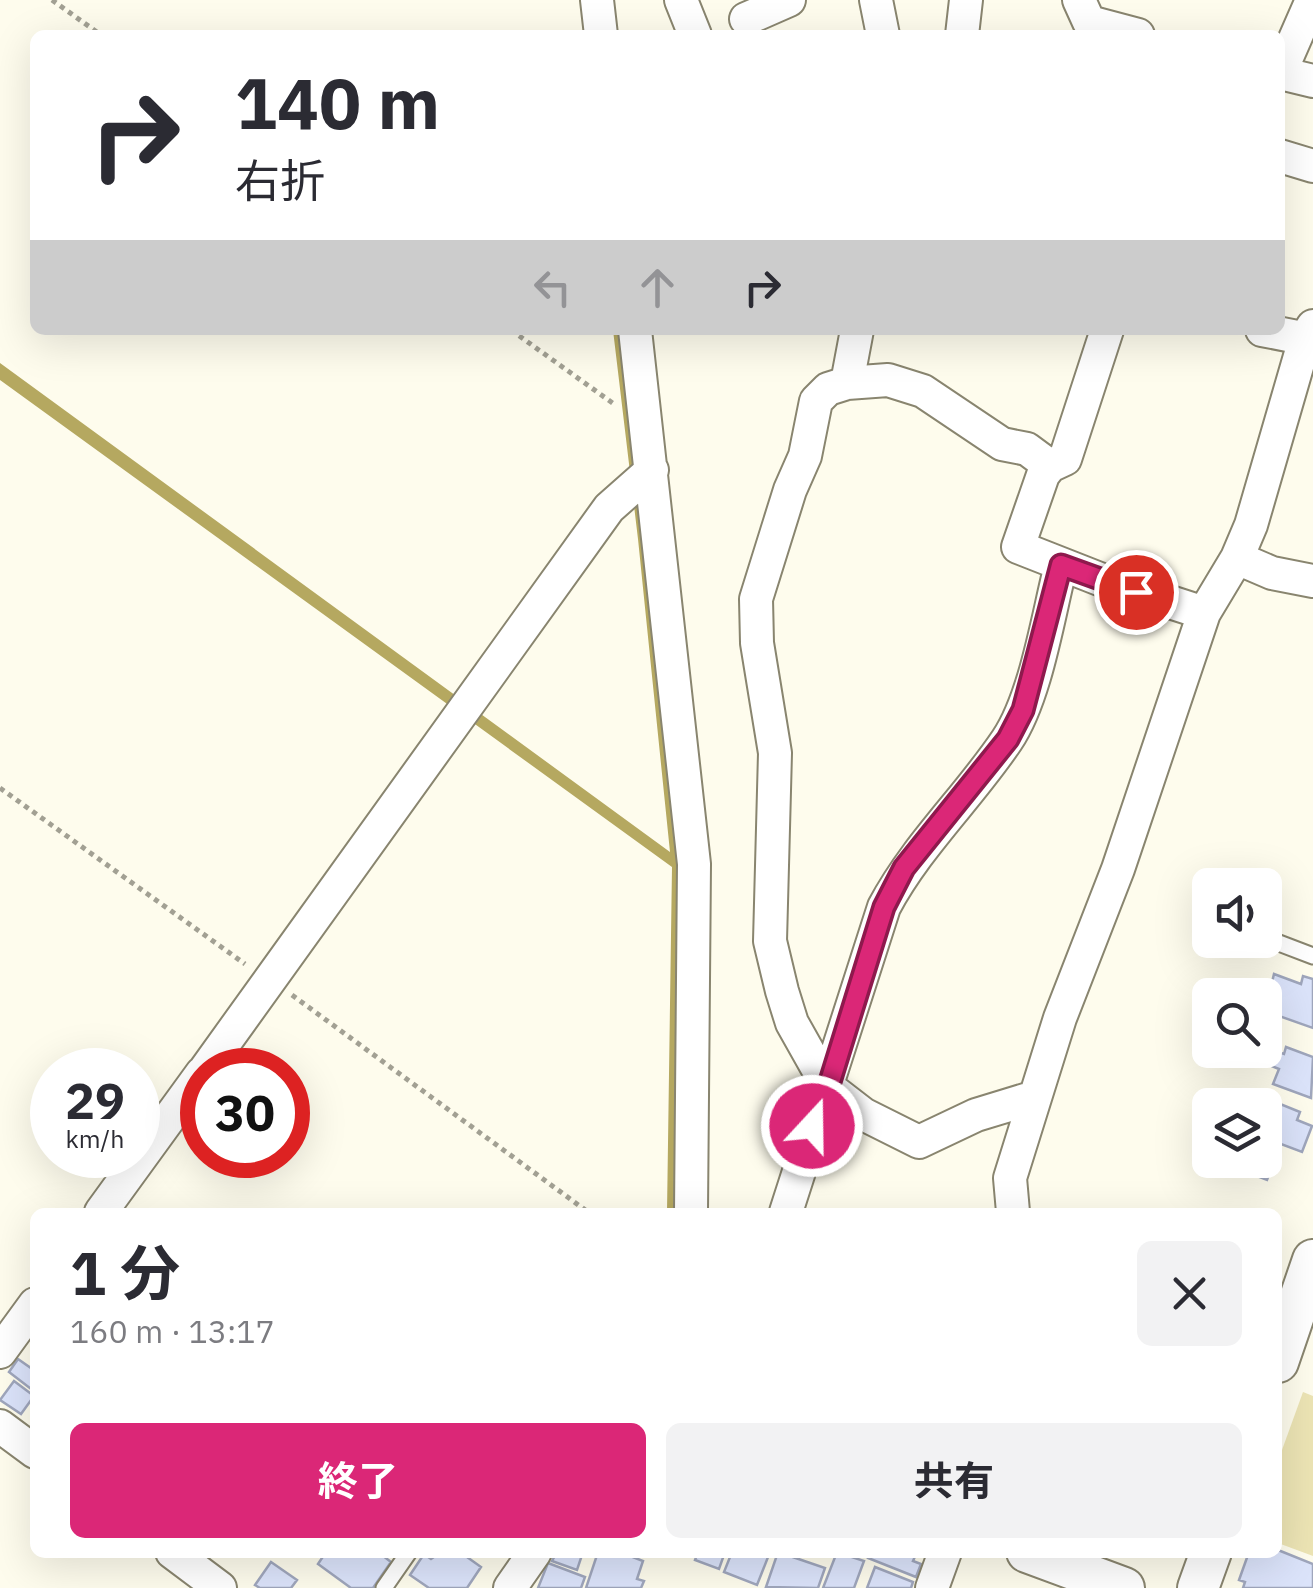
<!DOCTYPE html>
<html lang="ja">
<meta charset="utf-8">
<style>
:root{--surface:#fff;--page:#f2f2f3;--text:#2b2b33;--muted:#7c7c81;--accent:#db2777}
body{margin:0;font-family:"IBM Plex Sans","Noto Sans JP",sans-serif;background:var(--page);color:var(--text);height:100vh;display:flex;flex-direction:column;font-size:38px;white-space:nowrap}
*{box-sizing:border-box;margin:0}
p{font-size:32px;color:var(--muted)}
.icon{flex:none;width:55px;height:55px;fill:none;stroke:currentColor;stroke-width:2;stroke-linecap:round;stroke-linejoin:round}
.map{position:relative;flex:1;overflow:hidden}
.side{position:absolute;left:30px;top:1208px;width:1252px;height:350px;display:flex;flex-direction:column;background:var(--surface);border-radius:15px;box-shadow:0 10px 40px #0002}
.side>*{flex:none}
.guide{position:absolute;left:30px;top:30px;width:1255px;height:305px;border-radius:15px;box-shadow:0 10px 40px #0002;background:#fff;color:var(--text);overflow:hidden}
.buttons{position:absolute;left:1192px;top:868px;display:grid;gap:20px}
.buttons a{display:grid;place-items:center;width:90px;height:90px;border-radius:15px;background:var(--surface);box-shadow:0 10px 40px #0002;font-size:50px}
.speed{position:absolute;left:30px;top:1048px;display:flex;gap:20px;font-size:50px;font-weight:700;text-align:center}
.speed>*{display:grid;place-content:center;width:130px;height:130px;border-radius:50%;background:var(--surface);box-shadow:0 10px 40px #0002;line-height:1}
.speed small{font-size:25px;font-weight:400}
.speed .limit{border:15px solid #d22;background:#fff;color:#111}
.pin{position:absolute;display:grid;place-items:center;width:85px;height:85px;color:#fff;margin:-42px;border:5px solid #fff;border-radius:50%;box-shadow:0 2px 10px #0007}
.me{position:absolute;width:110px;margin:-55px;rotate:21deg;stroke-linejoin:round;filter:drop-shadow(0 0 8px #0008)}
.turn{display:flex;align-items:center;gap:35px;height:210px;padding:0 40px;font-size:45px}
.turn .icon{width:130px;height:130px;stroke-width:2.5}
.turn b{display:block;font-size:70px;line-height:85px}
.lanes{display:flex;align-items:center;height:95px;padding:0 40px;background:#0003;justify-content:center;gap:50px;direction:ltr}
.lanes .off{opacity:.35}
.round{display:grid;place-items:center;flex:none;width:105px;height:105px;border-radius:15px;background:var(--page)}
.summary{display:flex;align-items:center;justify-content:space-between;height:170px;padding:0 40px}
h1{font-size:60px;font-weight:700;line-height:75px}
.cta{display:flex;gap:20px;margin-top:auto;padding:20px 40px}
.cta a{flex:1;height:115px;border-radius:15px;background:var(--accent);color:#fff;font-size:40px;font-weight:700;line-height:115px;text-align:center}
.cta a+a{background:var(--page);color:var(--text)}
.map>svg:first-child{display:block}
.green{fill:#ece4b4}
.water{fill:#b5a860}
.building{fill:#dbe3fa;stroke:#9fa6bc;stroke-width:2.5}
.lines{fill:none;stroke-linecap:round;stroke-linejoin:round}
.service-casing{stroke:#89856f;stroke-width:19}
.minor-casing{stroke:#89856f;stroke-width:36}
.tertiary-casing{stroke:#89856f;stroke-width:44}
.path{stroke:#a2a093;stroke-width:5;stroke-dasharray:5 5;stroke-linecap:butt}
.service{stroke:#fff;stroke-width:15}
.minor{stroke:#fff;stroke-width:32}
.tertiary{stroke:#fff;stroke-width:40}
.route-casing{stroke:#8e194d;stroke-width:25}
.route{stroke:#db2777;stroke-width:18}
</style>
<div class="map">
<svg width="1313" height="1588" viewBox="0 0 1313 1588">
<rect width="100%" height="100%" fill="#fefced"/>
<path class="green" d="M1303,1392L1313,1396V1556L1278,1543V1461Z"/>
<path class="water" d="M613,330H620L681,875L677,1212H667L672,867L0,380V363L670,852L638,539Z"/>
<path class="building" d="M1274,974L1301,984L1303,976L1313,979V1028L1265,1011Z
M1286,1047L1313,1057L1311,1098L1273,1084L1279,1069L1269,1065L1275,1051L1284,1054Z
M1223,1093L1254,1105L1258,1095L1300,1112L1297,1120L1312,1126L1302,1152L1265,1138V1105H1218Z
M1265,1155L1275,1159L1267,1180L1215,1160H1265Z
M18,1359L35,1371V1392L9,1372Z
M14,1381L34,1396L21,1414L0,1400Z
M1278,1550L1313,1564V1588H1243L1245,1582L1239,1580L1249,1552Z
M326,1552H378L391,1562L373,1588H351L318,1564Z
M441,1552H460L481,1567L467,1588H429L410,1575L424,1554L431,1559Z
M557,1552H583L577,1570L552,1561Z
M598,1552H620L643,1561L637,1579L644,1581L641,1588H586Z
M698,1552H725L719,1569L695,1560Z
M732,1552H770L757,1585L724,1572Z
M778,1552L825,1568L818,1588L766,1587Z
M837,1552L864,1561L854,1588H823Z
M870,1552H917L913,1561L921,1564L916,1577L868,1558Z
M271,1562L297,1580L291,1588H260L255,1585Z
M548,1563L585,1577L581,1588H538Z
M875,1567L913,1582L911,1588H867Z"/>
<g class="lines">
<defs>
<path id="service" d="M1271,940L1313,956
M384,1588L409,1552"/>
<path id="minor" d="M597,0L601,35
M681,0L695,35
M876,0L883,35
M1079,0L1089,22L1138,35
M746,19L789,0
M962,35L966,0
M1280,73L1312,0
M1280,73L1313,81
M1280,156L1313,166
M635,330L694,864L691,1212
M1107,330L1065,459L1050,466L1043,475L1018,547L1102,580L1204,613
M1262,330L1313,340
M847,383L857,330
M1237,558L1272,573L1313,581
M205,1070L609,508L652,470
M1035,1097L976,1115L919,1142L863,1114L828,1087L792,1023L782,991L770,941L775,753L757,643L756,599L790,490L805,456L816,401L828,389L847,383L888,380L923,391L1002,444L1027,449L1050,466
M101,1212L202,1073
M786,1212L884,907C917,845 968,798 1007,740C1036,697 1048,616 1061,565
M1013,1212L1010,1178L1060,1018L1118,869L1204,613L1237,558L1251,525L1305,339L1313,326
M0,1352L35,1304
M0,1426L35,1452
M172,1552L220,1588
M510,1588L535,1552
M932,1588L945,1552"/>
<path id="tertiary" d="M1278,1362L1313,1260
M1027,1552L1124,1588
M1198,1588L1211,1552"/>
</defs>
<use href="#service" class="service-casing"/>
<use href="#minor" class="minor-casing"/>
<use href="#tertiary" class="tertiary-casing"/>
<path class="path" d="M52,0L101,35
M511,330L614,404
M0,788L245,964
M292,995L588,1212"/>
<use href="#service" class="service"/>
<use href="#minor" class="minor"/>
<use href="#tertiary" class="tertiary"/>
</g>
<g class="lines">
<defs>
<path id="route" d="M812,1126L822,1097L828,1088L884,907L904,868L1008,739L1023,710L1061,565L1136,592"/>
</defs>
<use href="#route" class="route-casing"/>
<use href="#route" class="route"/>
</g>
</svg>
<div class="buttons">
<a><svg class="icon" aria-label="sound" viewBox="0 0 24 24"><path d="M4 9h4l5-4v14l-5-4H4zM17 9q2 3 0 6"/></svg></a>
<a><svg class="icon" aria-label="search" viewBox="0 0 24 24"><circle cx="10" cy="10" r="6"/><path d="M15 15l6 6"/></svg></a>
<a><svg class="icon" aria-label="layers" viewBox="0 0 24 24"><path d="M12 4l9 5-9 5-9-5zM3 14l9 5 9-5"/></svg></a>
</div>
<div class="speed"><div>29<small>km/h</small></div><div class="limit">30</div></div>
<div class="pin" style="left:1136px;top:592px;background:#d93025"><svg class="icon" aria-label="arrive" viewBox="0 0 24 24"><path d="M6 21V4h12l-3 4 3 4H6"/></svg></div>
<svg class="me" style="left:812px;top:1126px" viewBox="-20 -20 40 40"><circle r="17" fill="#db2777" stroke="#fff" stroke-width="3"/><path d="M0-11L8 9 0 5-8 9z" fill="#fff"/></svg>
<div class="guide">
<div class="turn"><svg class="icon" aria-label="right" viewBox="0 0 24 24"><path d="M7 20v-9h11M14 6l5 5-5 5"/></svg><div><b>140 m</b>右折</div></div>
<div class="lanes"><svg class="icon off" aria-label="left" viewBox="0 0 24 24"><path d="M17 20v-9H6M10 6l-5 5 5 5"/></svg><svg class="icon off" aria-label="ahead" viewBox="0 0 24 24"><path d="M12 20V5M6 11l6-6 6 6"/></svg><svg class="icon" aria-label="right" viewBox="0 0 24 24"><path d="M7 20v-9h11M14 6l5 5-5 5"/></svg></div>
</div>
<section class="side">
<div class="summary"><div><h1>1 分</h1><p>160 m · 13:17</p></div><a class="round"><svg class="icon" aria-label="close" viewBox="0 0 24 24"><path d="M6 6l12 12M18 6L6 18"/></svg></a></div>
<div class="cta"><a>終了</a><a>共有</a></div>
</section>
</div>
